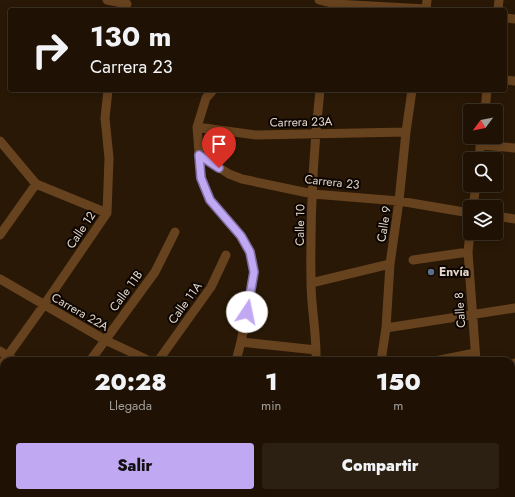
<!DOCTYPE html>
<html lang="es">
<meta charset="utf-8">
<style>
:root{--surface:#1f1204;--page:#2c2013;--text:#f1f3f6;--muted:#a19e9a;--line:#3c3226;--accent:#c1a8f3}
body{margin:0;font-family:Jost,sans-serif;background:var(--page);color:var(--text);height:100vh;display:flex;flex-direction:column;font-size:15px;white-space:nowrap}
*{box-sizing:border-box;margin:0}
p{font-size:13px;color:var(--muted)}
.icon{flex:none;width:22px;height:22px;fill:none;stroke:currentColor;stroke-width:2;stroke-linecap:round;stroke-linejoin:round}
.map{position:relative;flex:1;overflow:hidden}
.details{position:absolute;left:0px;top:357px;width:515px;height:140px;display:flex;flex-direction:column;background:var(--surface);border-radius:12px 12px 0 0;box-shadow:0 2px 10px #0003,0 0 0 1px var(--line)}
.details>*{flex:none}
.banner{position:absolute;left:8px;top:8px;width:499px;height:84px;border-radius:4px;box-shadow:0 2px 10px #0003,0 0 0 1px var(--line);background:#1f1204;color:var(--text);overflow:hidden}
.needle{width:26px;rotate:238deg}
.controls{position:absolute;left:463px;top:104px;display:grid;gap:8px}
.controls a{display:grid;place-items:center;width:40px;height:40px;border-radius:4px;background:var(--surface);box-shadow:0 2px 10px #0003,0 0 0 1px var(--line);font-size:20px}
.pin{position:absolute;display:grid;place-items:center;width:34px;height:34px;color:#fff;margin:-41px -17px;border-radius:50% 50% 50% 0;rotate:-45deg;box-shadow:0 0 4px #0007}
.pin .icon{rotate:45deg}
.me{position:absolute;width:44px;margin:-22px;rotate:11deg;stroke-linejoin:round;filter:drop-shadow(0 0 3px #0008)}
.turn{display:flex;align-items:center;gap:14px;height:84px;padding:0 16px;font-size:18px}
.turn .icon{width:52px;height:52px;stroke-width:2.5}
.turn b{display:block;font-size:28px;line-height:34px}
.eta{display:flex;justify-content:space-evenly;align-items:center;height:68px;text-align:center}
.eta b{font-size:24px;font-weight:800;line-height:28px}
.action{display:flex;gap:8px;margin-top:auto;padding:8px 16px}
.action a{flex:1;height:46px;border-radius:4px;background:var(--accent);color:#111;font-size:16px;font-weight:800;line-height:46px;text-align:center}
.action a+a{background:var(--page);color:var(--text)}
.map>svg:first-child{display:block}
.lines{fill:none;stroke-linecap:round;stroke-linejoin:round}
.minor{stroke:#67421e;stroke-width:9}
.route-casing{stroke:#7d6d9e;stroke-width:10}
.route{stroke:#c1a8f3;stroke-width:7}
.service-dot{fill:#5c6f8a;stroke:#0c0501;stroke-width:1.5}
.labels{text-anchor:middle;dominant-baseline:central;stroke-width:4;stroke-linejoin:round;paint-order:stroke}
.street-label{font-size:12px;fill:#e3d7cb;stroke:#0c0501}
.poi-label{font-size:12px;font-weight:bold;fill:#e3d7cb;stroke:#0c0501;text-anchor:start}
</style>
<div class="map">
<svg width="515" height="497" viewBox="0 0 515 497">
<rect width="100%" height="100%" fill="#291805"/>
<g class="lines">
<path class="minor" d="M107,0L127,4
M319,0L335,4L426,9
M426,10L427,0
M498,10L499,0
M505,18L515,19
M505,80L515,81
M213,90L206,98L197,127L201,178L210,200L241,236L250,252L254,272L241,342L236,361
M485,111L487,90
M197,127L256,135L406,132
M0,141L36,184L107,213
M480,145L515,148
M199,155L229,174L242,179L313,194L399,201L470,213
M479,159L481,137
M473,207L476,185
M496,216L515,219
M470,233L468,252L476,361
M0,235L36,184
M413,260L468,252
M0,279L105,340L150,361
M311,283L390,264
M386,328L515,308
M241,342L316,350
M0,351L15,361
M4,361L44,305L107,213L109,158L105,118L108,90
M90,361L155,272L175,232
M158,361L211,287L226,255
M316,361C317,335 311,308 311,282C310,218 313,154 320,90
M381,361L386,328L390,264L399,201L406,132L412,90
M435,361L475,353
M511,364L515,363
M0,447L4,449
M511,466L515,465
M0,492L4,485
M217,493V497
M486,493V497
M71,497L73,493
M273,497V493
M341,497L372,493"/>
</g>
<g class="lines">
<defs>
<path id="route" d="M219,168L199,155L201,178L210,200L241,236L250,252L254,272L247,312"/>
</defs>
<use href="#route" class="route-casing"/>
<use href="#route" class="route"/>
</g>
<circle class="service-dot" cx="431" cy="272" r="4"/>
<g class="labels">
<g class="street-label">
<text transform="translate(301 122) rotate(-1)">Carrera 23A</text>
<text transform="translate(332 182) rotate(6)">Carrera 23</text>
<text transform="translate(384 224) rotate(-81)">Calle 9</text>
<text transform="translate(300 225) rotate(-89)">Calle 10</text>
<text transform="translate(81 230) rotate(-56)">Calle 12</text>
<text transform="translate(126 291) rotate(-54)">Calle 11B</text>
<text transform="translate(185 303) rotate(-54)">Calle 11A</text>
<text transform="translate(460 310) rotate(-94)">Calle 8</text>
<text transform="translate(80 312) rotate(30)">Carrera 22A</text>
</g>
<g class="poi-label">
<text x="439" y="272">Envía</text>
</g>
</g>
</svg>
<div class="controls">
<a><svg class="needle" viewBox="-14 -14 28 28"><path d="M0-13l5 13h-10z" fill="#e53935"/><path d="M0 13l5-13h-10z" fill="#a19e9a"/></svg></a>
<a><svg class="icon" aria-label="search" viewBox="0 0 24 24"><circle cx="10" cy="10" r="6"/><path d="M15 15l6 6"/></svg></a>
<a><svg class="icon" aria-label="layers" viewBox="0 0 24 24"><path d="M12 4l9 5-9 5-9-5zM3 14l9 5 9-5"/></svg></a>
</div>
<div class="pin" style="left:219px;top:168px;background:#d93025"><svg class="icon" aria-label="arrive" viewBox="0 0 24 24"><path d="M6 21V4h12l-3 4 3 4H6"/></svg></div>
<svg class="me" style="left:247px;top:312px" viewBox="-20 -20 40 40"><circle r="19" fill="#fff"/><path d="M0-13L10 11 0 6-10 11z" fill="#c1a8f3"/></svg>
<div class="banner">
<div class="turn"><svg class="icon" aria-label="right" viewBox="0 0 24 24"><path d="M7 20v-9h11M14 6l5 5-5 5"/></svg><div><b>130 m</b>Carrera 23</div></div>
</div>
<section class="details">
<div class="eta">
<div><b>20:28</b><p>Llegada</p></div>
<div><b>1</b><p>min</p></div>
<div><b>150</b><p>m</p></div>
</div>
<div class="action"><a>Salir</a><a>Compartir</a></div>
</section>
</div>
